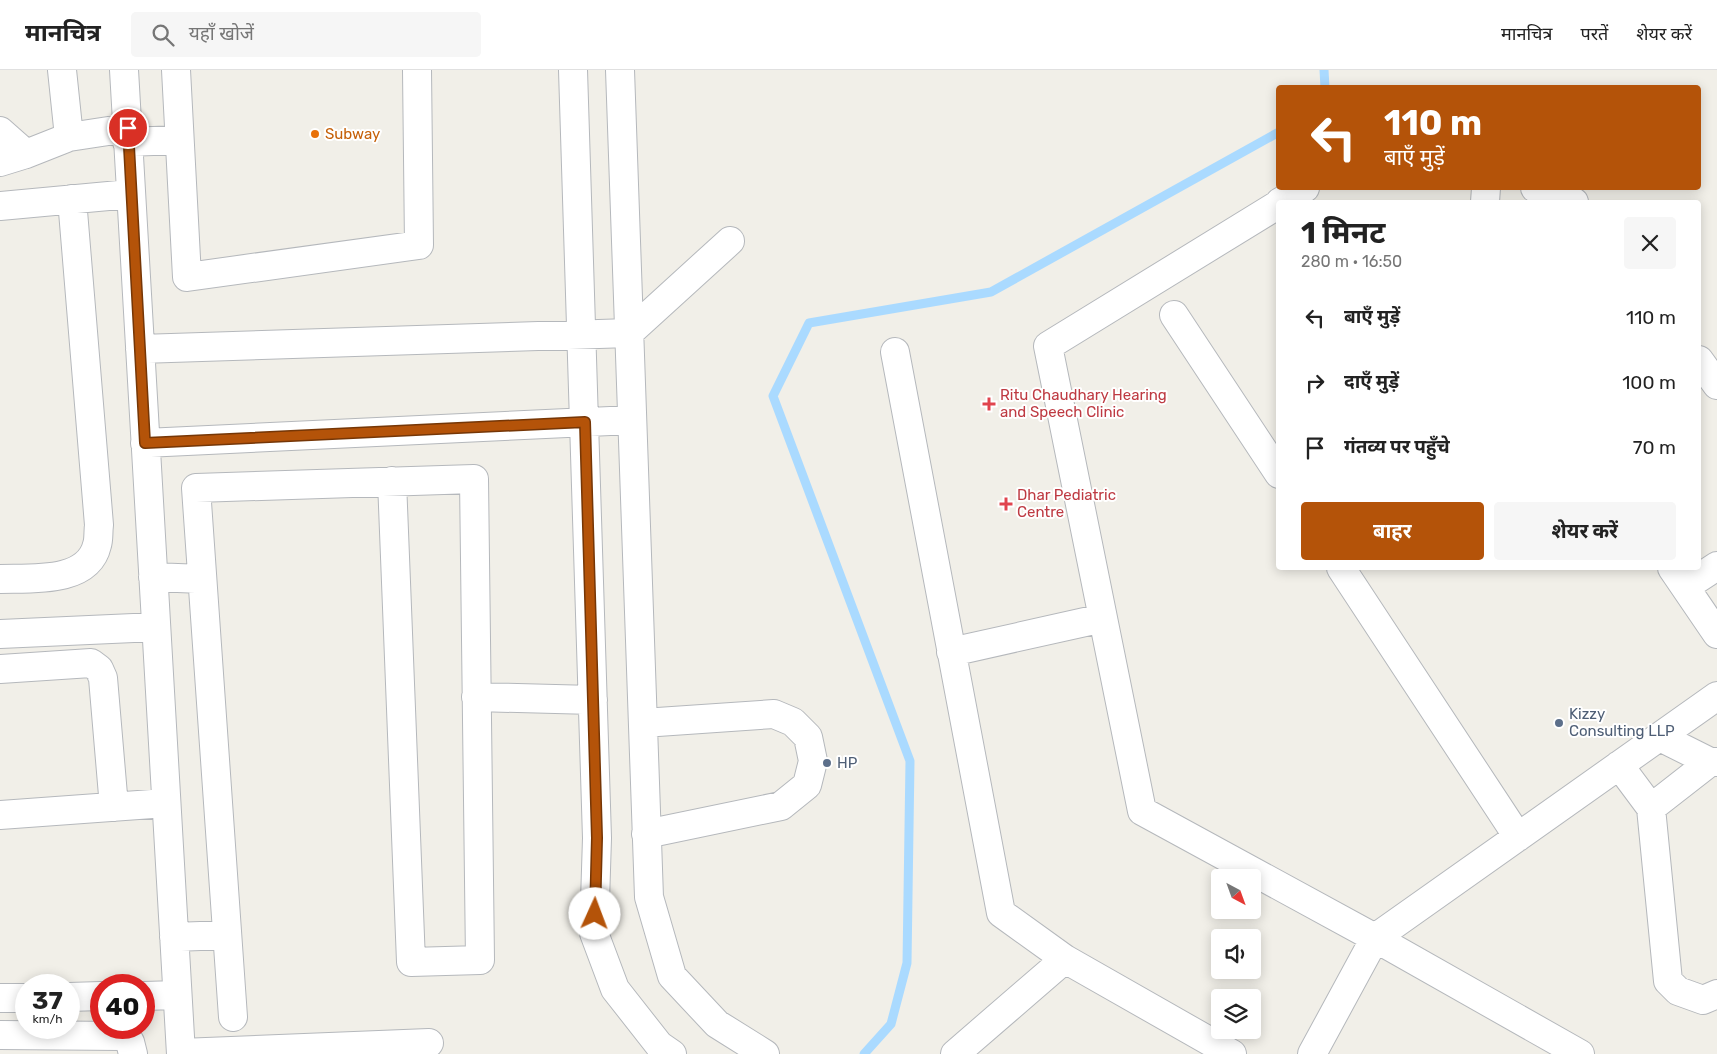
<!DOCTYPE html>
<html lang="hi">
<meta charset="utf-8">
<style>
:root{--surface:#fff;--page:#f6f6f6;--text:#222;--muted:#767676;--line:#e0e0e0;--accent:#b45309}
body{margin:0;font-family:Rubik,"Noto Sans Devanagari",sans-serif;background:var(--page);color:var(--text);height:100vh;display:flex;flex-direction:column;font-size:19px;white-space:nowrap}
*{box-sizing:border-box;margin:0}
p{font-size:16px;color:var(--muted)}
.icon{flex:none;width:28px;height:28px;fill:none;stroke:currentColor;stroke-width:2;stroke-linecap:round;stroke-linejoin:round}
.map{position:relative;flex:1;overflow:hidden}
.panel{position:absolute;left:1276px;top:130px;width:425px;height:370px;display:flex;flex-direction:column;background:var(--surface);border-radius:5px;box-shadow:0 2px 12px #0003}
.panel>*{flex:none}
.guide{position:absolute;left:1276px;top:15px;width:425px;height:105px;border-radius:5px;box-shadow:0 2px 12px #0003;background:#b45309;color:#fff;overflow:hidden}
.needle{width:32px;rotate:139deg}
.buttons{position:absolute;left:1211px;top:799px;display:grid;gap:10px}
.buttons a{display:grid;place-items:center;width:50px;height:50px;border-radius:5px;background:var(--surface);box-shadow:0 2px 12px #0003;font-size:25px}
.speed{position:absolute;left:15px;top:904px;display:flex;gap:10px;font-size:25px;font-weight:700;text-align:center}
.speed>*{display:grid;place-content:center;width:65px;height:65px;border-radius:50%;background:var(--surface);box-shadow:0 2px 12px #0003;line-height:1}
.speed small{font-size:12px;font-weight:400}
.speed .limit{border:8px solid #d22;background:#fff;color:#111}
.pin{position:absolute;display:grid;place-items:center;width:42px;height:42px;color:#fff;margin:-21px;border:2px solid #fff;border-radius:50%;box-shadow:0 1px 5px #0007}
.me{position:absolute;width:55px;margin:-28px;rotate:2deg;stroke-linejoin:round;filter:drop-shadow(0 0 4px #0008)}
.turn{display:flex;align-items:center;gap:18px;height:105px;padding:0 25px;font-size:22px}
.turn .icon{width:65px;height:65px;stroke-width:2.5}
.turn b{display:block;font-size:35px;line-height:42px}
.round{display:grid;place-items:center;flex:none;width:52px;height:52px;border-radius:5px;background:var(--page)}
.summary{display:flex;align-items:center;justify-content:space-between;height:85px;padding:0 25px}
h1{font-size:30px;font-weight:700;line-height:38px}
.action{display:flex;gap:10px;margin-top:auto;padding:10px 25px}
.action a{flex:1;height:58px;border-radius:5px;background:var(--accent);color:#fff;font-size:20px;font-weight:700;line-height:58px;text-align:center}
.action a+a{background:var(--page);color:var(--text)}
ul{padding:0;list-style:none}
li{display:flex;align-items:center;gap:15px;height:65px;padding:0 25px}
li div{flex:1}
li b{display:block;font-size:19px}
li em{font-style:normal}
header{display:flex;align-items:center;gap:30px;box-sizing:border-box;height:70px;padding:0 25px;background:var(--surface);border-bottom:1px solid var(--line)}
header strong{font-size:24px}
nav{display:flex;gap:28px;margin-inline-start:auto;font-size:18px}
.search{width:350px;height:45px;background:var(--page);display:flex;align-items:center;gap:12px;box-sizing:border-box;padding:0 18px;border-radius:5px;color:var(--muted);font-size:19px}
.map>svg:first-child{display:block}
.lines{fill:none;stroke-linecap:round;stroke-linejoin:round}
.stream{stroke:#aadaff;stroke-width:9}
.minor-casing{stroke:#b5b8bc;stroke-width:30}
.minor{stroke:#fff;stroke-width:28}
.route-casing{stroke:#753606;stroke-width:12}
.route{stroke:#b45309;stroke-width:9}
.food-dot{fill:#e8710a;stroke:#fff;stroke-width:2}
.health-dot{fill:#e0444e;stroke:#fff;stroke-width:2}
.service-dot{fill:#5c6f8a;stroke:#fff;stroke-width:2}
.labels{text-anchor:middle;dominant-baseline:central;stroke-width:4;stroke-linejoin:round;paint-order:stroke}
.food-label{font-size:15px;fill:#c56008;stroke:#fff;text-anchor:start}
.health-label{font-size:15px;fill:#be3a42;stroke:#fff;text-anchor:start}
.service-label{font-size:15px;fill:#4e5e75;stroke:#fff;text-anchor:start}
</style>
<header>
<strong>मानचित्र</strong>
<div class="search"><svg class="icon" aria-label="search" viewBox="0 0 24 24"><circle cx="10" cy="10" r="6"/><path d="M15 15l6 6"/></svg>यहाँ खोजें</div>
<nav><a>मानचित्र</a><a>परतें</a><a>शेयर करें</a></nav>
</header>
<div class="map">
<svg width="1717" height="984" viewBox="0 0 1717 984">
<rect width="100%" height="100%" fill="#f1efe8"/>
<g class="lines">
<path class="stream" d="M1324,0L1325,18
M864,984L891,954L907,893L910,691L773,326L809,253L991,222L1279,62"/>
<defs>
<path id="minor" d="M62,0L69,67
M124,0L181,984
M176,0L187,207L419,175L417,0
M573,0L597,768L594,863L615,919L659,975L672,984
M620,0L649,827L672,906L717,954L765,984
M0,61L26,84L69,67L128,58
M127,72L179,70
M0,92L26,84
M1535,118L1557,122L1574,132
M1280,132L1305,118
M1485,132L1486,118
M1279,134L1048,276L1142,741L1375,868L1580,984
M0,136L130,124
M1174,245L1279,404
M140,279L629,263L730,171
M895,282L1001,843L1065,889L1232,984
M1699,290L1717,315
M145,373L632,350
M1341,498L1518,767
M1672,498L1717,564
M153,507L202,509
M0,509C30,508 88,514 97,475C99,469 98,462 99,455L72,129
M1685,517L1717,496
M0,564L156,557
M951,582L1103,548
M0,599L91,593L99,599L103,608L114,737
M476,627L593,630
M643,653L774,644L793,652L808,667L813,691L807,715L781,736L646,764
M1660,667L1710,692
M1619,695L1651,738L1668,911L1678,921L1703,930L1717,924
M1651,738L1710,692H1717
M0,745L166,733
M174,867L227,865
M144,926L177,925
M69,927L101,926
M0,928H26
M233,947L196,418L474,409L480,890L411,892L392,411
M0,965L122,966L130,972L133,984
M181,983L429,973
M955,984L1065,889
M1312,984L1375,868L1717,626"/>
</defs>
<use href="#minor" class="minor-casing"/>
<use href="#minor" class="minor"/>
</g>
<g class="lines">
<defs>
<path id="route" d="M128,58L145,373L585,352L597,768L595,844"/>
</defs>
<use href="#route" class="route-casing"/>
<use href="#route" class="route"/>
</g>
<circle class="food-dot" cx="315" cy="64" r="5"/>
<g class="health-dot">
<path d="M986.5 326.5h5v5h5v5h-5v5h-5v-5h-5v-5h5z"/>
<path d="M1003.5 426.5h5v5h5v5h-5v5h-5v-5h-5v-5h5z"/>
</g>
<g class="service-dot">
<circle cx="1559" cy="653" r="5"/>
<circle cx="827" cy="693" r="5"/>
</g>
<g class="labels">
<g class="food-label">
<text x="325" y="64">Subway</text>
</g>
<g class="health-label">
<text x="1000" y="325">Ritu Chaudhary Hearing<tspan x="1000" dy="17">and Speech Clinic</tspan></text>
<text x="1017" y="425">Dhar Pediatric<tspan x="1017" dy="17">Centre</tspan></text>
</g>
<g class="service-label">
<text x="1569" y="644">Kizzy<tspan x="1569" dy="17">Consulting LLP</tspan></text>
<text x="837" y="693">HP</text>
</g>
</g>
</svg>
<div class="buttons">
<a><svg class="needle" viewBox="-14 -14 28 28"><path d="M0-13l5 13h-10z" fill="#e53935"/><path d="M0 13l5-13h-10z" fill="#767676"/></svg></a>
<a><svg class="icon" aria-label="sound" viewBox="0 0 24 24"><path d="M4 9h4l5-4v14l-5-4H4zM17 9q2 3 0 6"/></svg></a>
<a><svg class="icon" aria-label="layers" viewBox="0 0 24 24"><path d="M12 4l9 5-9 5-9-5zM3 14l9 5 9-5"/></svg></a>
</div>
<div class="speed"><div>37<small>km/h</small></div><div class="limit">40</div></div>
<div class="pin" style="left:128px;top:58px;background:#d93025"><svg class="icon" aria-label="arrive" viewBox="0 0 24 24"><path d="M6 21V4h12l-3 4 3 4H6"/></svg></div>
<svg class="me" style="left:595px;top:844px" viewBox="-20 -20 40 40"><circle r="19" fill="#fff"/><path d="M0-13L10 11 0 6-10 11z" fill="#b45309"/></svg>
<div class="guide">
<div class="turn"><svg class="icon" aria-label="left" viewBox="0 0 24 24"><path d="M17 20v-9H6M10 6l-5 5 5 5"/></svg><div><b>110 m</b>बाएँ मुड़ें</div></div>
</div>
<section class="panel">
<div class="summary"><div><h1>1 मिनट</h1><p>280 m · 16:50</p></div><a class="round"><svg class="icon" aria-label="close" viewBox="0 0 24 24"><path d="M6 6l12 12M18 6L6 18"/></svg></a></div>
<ul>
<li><svg class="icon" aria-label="left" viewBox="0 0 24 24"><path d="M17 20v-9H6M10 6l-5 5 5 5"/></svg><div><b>बाएँ मुड़ें</b></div><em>110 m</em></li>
<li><svg class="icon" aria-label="right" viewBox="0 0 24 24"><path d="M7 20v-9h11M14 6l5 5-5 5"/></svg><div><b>दाएँ मुड़ें</b></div><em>100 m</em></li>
<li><svg class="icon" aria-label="arrive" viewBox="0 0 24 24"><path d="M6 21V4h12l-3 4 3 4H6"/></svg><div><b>गंतव्य पर पहुँचे</b></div><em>70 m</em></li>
</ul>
<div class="action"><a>बाहर</a><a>शेयर करें</a></div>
</section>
</div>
